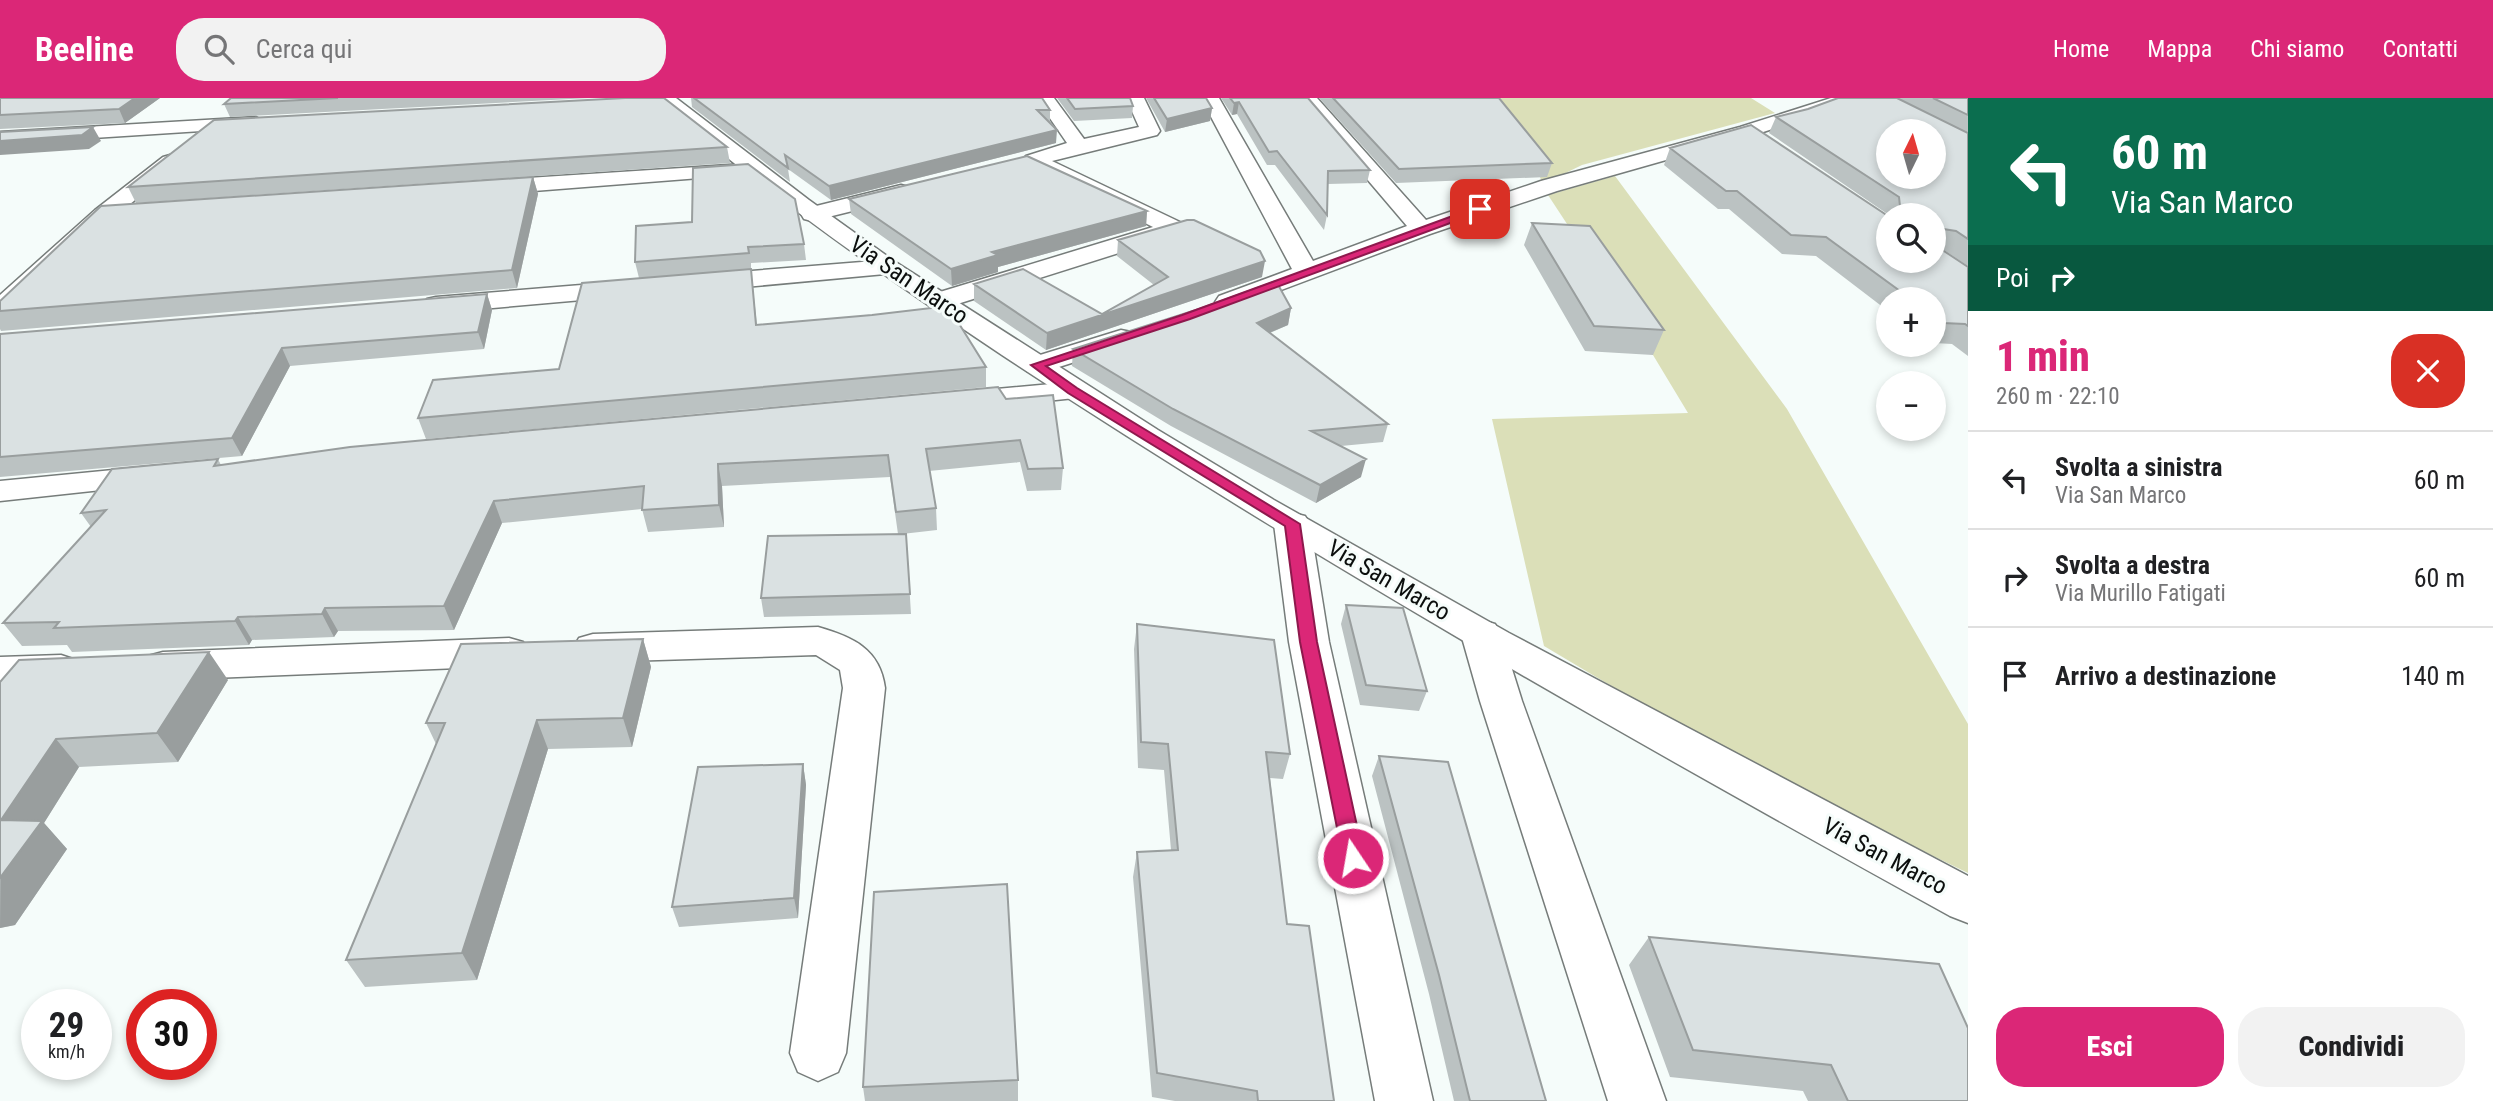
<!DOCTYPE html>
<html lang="it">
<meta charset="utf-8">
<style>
:root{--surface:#fff;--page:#f2f2f2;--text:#202124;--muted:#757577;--line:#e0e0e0;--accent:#db2777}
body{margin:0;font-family:"Roboto Condensed",sans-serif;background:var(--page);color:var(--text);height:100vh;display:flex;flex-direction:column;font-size:26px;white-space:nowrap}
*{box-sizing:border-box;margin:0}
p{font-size:23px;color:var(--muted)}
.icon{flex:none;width:38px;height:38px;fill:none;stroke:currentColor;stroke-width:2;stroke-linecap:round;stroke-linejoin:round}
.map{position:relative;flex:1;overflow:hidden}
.panel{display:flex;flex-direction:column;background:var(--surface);width:525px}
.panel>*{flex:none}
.hud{background:#0b6e4f;color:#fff;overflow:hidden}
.needle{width:46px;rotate:5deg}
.tools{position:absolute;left:1876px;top:21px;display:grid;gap:14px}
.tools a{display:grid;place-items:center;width:70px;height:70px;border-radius:50%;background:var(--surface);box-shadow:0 4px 10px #0003;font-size:35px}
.speed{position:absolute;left:21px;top:891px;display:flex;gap:14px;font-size:35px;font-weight:700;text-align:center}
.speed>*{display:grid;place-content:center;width:91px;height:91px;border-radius:50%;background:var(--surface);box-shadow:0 4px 10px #0003;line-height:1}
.speed small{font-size:18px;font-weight:400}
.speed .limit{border:10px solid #d22;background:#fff;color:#111}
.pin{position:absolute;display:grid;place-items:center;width:60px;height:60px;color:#fff;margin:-30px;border-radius:14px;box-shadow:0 4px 10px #0006}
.me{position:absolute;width:77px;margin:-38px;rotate:348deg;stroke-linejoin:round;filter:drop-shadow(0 0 5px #0008)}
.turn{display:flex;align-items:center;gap:24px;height:147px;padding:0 28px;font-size:32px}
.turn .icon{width:91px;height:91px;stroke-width:2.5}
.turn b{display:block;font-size:49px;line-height:60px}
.then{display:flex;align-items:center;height:66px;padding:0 28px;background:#0003;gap:14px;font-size:26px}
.round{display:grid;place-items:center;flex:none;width:74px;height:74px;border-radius:28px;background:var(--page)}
.overview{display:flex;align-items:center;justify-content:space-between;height:119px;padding:0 28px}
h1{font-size:42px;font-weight:800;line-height:52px;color:var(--accent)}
.button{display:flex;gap:14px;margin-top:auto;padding:14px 28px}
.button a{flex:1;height:80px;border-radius:28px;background:var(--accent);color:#fff;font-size:28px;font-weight:800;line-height:80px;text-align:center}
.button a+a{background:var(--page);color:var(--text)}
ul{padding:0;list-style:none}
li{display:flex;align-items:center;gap:21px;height:98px;padding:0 28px;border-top:2px solid var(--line)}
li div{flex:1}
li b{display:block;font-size:26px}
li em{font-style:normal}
header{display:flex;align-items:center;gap:42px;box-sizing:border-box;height:98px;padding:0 35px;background:var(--accent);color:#fff}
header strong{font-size:33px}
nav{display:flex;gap:38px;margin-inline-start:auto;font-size:24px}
.search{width:490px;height:63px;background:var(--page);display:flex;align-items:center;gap:18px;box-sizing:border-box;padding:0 24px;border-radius:28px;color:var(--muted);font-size:26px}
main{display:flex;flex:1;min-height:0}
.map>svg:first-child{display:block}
.green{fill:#dbdfb8}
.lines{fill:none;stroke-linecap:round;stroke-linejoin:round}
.street-casing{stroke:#767c7a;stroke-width:3}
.secondary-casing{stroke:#767c7a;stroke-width:3}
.street{fill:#fff;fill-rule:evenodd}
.secondary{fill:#fff;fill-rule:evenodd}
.wall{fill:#bbc2c2}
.shaded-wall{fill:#999e9e}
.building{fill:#dae1e2;stroke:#999e9e;stroke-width:2;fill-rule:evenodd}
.route{fill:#db2777;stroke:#8e194d;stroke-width:2}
.labels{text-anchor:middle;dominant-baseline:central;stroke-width:6;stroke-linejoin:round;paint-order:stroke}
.street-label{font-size:24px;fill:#0b0e0d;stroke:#f5fcfa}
</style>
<header>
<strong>Beeline</strong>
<div class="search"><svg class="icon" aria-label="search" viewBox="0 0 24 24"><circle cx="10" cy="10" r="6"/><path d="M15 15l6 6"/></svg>Cerca qui</div>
<nav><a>Home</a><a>Mappa</a><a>Chi siamo</a><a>Contatti</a></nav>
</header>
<main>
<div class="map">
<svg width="1968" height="1003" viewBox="0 0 1968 1003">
<rect width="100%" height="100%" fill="#f5fcfa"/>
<path class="green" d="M1486,0H1751L1775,15L1582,67L1543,86L1533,63Z
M1615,78L1787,311L1968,626V775C1824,706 1681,631 1544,548L1492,321L1688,315L1653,257L1548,97Z"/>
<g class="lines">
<defs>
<path id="street" d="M1036,0H1054L1084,41L1139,29L1126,0H1144L1160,33L1157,37L1052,63L1182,125L1186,130L1182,135L948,209L939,211L930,209L926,203L930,197L1153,129L1026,66L1023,62L1026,58L1067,45Z
M1201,0H1219L1313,163L1407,128L1298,0H1317L1426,122L1541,83L1740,29L1831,0H1859L1856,4L1754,37L1557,93L1430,136L1228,212L1219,210L1215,204L1219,198L1292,171Z
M256,19L266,25L263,29L0,46V34Z
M170,57L177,59L180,63L177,67L111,122L9,217L0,219V197L95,112L163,59Z
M744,66L751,68L755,72L751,76L483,97L475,95L472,90L475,85L483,83Z
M901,87L909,89L912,94L909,99L812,123L804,121L801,116L804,111Z
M887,162L896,165L900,170L896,175L701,193L692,190L688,185L692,180L701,177Z
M630,183L639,185L643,191L639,197L436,215L427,213L423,207L427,201L436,199Z
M1121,232L1131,234L1135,240L1131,246L1037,276L1027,273L1022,267L1027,261Z
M1073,284L1084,287L1088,293L1084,299L953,313L942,310L938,304L942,298L953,295Z
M154,368L166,371L171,378L166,385L0,403V383Z
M1292,415L1305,418L1310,426L1329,544L1433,1003H1375L1289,544L1274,426L1279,418Z
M1481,522L1495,526L1501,536L1522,603L1666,1003H1608L1480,603L1461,536L1467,526Z
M818,529C853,539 880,551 885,590L846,955L838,974L818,983L798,974L790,955L843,590L840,572L816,557L593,564L579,560L573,550L579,540L593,536Z
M509,540L523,544L529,554L523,564L509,568L163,582L148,578L142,568L148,558L163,554Z
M61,557L76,562L82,572L76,582L61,587L0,589V559Z"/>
<path id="secondary" d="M656,0H676L809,102L894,163L1158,332L1274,402L1509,535L1968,778V825L1950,818C1628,640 1309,460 1002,257C912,197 824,136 739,69C712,47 679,26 656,0Z"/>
</defs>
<use href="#street" class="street-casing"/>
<use href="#secondary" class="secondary-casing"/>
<use href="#street" class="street"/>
<use href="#secondary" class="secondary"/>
</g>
<path class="wall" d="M0,0H160L125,25L0,31Z
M231,0H590L230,19L224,6Z
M691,0H1042L1050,12V24L1056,45L831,102L788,71L790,84L692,9Z
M1057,0H1130L1133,8L1132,20L1074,23Z
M1146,0H1206L1212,10L1210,23L1165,34Z
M1221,0H1308L1370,72L1367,85L1328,86L1327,117L1324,132L1275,67H1267L1237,16L1232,17Z
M1319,0H1499L1552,65L1547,79L1396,85Z
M1838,0H1968V168L1944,152L1941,151L1968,169V258L1952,246L1934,245V201H1888V213L1816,158L1782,156L1729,111H1718L1664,67L1670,50L1888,163L1934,117H1889L1769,35L1776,19L1808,11Z
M727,49L730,65L136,105L128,89Z
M533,79L538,96L517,190L1,233L0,231V203Z
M849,101L1147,113L1146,128L998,169V174L952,188L851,116Z
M1532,125L1664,232L1653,257L1585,253L1524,147Z
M636,128L804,146L806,162L751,165V171L639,180L635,164Z
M1118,142L1262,179L1046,252L974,203V186L1102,216L1154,187L1117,158Z
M751,171L757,227L986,269V289L426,341L418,320L559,271Z
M487,196L492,212L484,251L290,268L242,358L0,379V236Z
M1291,210L1288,227L1270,235L1388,326L1383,344L1341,348L1361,379L1316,405L1171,328L1072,268L1073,251Z
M1006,301L1063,370L1061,392L1027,393L1020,364L929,373L936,410L937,432L902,436H906L911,516L764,519L761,500L898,436L890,379L722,388L724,429L648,434L642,411L502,425L454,532L338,533L334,539L252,542L249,547L72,554L67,547L22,548L3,525L91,429L81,415L218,361L221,367Z
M1346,507L1427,593L1419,613L1360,607L1341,526Z
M1137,526L1290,656L1283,681L1270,680L1287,826L1334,1003H1175L1152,999L1133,779L1137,754L1171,752L1164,672L1138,670L1134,551Z
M643,541L651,569L632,649L548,651L477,882L365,889L346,862L436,646L426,625Z
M228,582L178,664L79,669L44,725L67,751L15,827L0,830V584Z
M1379,658L1546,1003H1454L1429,896L1372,678Z
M803,666L806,687L798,820L679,829L672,809Z
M1649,839L1968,1003H1808L1803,993L1670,979L1629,867Z
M1018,982V1003H865L863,989Z"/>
<path class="shaded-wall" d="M135,0H160L125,25L119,11Z
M1239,4L1237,16L1232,17L1234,5Z
M1212,10L1210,23L1165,34L1167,21Z
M93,29L101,43L89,51L0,57V43Z
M1057,32L1056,45L831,102L829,88Z
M533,79L538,96L517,190L512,172Z
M1147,113L1146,128L998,169V174L952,188L951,171L992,154Z
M1943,142L1934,157V144Z
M1265,163L1262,179L1046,252L1047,235Z
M487,196L492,212L484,251L478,234Z
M1291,210L1288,227L1254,241L1257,225Z
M282,250L290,268L242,358L232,340Z
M1366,361L1361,379L1316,405L1320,387Z
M718,366L722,388L724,429L719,407Z
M494,403L502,425L454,532L444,508Z
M325,510L338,533L334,539L322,516Z
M238,519L252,542L249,547L235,523Z
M643,541L651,569L632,649L623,620Z
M209,554L228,582L178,664L157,635Z
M537,622L548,651L477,882L462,855Z
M56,641L79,669L44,725L67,751L15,827L0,830L1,722Z
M803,666L806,687L798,820L794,800Z"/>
<path class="building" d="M0,0H135L119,11L0,17Z
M231,0H338L224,6Z
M625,0H664L727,49L128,89L214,22Z
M694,0H1042L1050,12H1037L1057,32L829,88L785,57L788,70Z
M1067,0H1130L1133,8L1075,11Z
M1154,0H1206L1212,10L1167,21Z
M1230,0H1308L1370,72L1328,73L1327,117L1277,53L1269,54L1239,4L1234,5Z
M1333,0H1499L1552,65L1399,71Z
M1838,0H1897L1968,35V141L1956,133L1943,131V142L1934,144L1935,147L1968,169V228L1965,226L1943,225L1934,218V201H1911L1826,139L1791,137L1737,93H1726L1670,50L1751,27L1888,118V163H1934V117H1901L1899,99L1776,19L1808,11ZM1888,33H1934V79H1888Z
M1933,0H1968V17Z
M93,29L82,37L0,43V34Z
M1027,58L1147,113L992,154L998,157L951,171L849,101Z
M748,66L795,101L804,146L748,149L749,155L635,164L636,128L692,124L693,70Z
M533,79L512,172L0,213V203L101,108Z
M1187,122H1194L1260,153L1265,163L1047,235L974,186L1023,171L1102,216L1168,179L1118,142Z
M1532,125L1590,128L1664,232L1594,228Z
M751,171L756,227L872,217L948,208L986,269L418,320L433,282L559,271L582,185Z
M1276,183L1291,210L1257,225L1388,326L1311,333L1366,361L1320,387L1173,311L1073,251L1199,211Z
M487,196L478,234L282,250L232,340L0,359V236Z
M998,289L1006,301L1053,297L1063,370L1028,371L1020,342L926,351L936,410L896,414L888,357L718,366L719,407L642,412L644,388L494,403L444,508L325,510L322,516L238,519L235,523L54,530L59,524L3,525L106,412L81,415L112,371L218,361L214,368L350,349Z
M906,436L910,496L761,500L768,438Z
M1346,507L1403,510L1427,593L1366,587Z
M1137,526L1274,542L1290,656L1266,654L1287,826L1309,828L1334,1003H1258L1257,993L1157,975L1137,754L1178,752L1168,646L1141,644Z
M643,541L623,620L537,622L462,855L346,862L445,625H426L461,546Z
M209,554L157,635L56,641L1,722L42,723L0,780V584L19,562Z
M1379,658L1448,664L1546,1003H1470L1439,877Z
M803,666L794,800L672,809L698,669Z
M1007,786L1018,982L863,989L874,794Z
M1649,839L1939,866L1968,930V1003H1848L1831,967L1693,952Z"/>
<path class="route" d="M1480,108L1484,111L1483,113L1190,221L1046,268L1077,290L1300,426L1317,544L1364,760L1361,766L1353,768L1346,766L1343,760L1300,544L1285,428L1068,295L1031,267L1182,217Z"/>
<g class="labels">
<g class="street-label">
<text transform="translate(909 182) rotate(34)">Via San Marco</text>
<text transform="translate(1389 482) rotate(30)">Via San Marco</text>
<text transform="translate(1885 758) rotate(28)">Via San Marco</text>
</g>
</g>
</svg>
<div class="tools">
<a><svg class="needle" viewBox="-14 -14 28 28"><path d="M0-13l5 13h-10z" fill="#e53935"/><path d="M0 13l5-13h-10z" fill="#757577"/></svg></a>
<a><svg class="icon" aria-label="search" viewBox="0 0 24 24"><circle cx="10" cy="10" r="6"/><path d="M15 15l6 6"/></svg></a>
<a>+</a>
<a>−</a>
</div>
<div class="speed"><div>29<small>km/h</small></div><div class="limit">30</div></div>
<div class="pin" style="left:1480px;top:111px;background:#d93025"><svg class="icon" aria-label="arrive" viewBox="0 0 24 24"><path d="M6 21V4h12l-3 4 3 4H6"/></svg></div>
<svg class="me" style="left:1353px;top:760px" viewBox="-20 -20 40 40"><circle r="17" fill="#db2777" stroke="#fff" stroke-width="3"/><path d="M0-11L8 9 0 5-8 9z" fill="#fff"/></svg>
</div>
<section class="panel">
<div class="hud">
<div class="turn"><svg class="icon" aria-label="left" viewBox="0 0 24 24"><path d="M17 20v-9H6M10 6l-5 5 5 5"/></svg><div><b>60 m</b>Via San Marco</div></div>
<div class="then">Poi<svg class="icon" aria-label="right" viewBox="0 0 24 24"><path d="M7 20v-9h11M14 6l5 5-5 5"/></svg></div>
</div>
<div class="overview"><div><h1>1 min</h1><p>260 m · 22:10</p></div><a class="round" style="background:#d93025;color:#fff"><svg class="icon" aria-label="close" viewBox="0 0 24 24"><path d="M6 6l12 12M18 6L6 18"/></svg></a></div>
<ul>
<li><svg class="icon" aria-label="left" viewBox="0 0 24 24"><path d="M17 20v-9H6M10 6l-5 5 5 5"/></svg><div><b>Svolta a sinistra</b><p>Via San Marco</p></div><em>60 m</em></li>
<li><svg class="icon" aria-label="right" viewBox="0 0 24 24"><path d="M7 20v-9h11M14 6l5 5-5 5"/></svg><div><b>Svolta a destra</b><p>Via Murillo Fatigati</p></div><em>60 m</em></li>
<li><svg class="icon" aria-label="arrive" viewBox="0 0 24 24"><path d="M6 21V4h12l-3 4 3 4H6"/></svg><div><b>Arrivo a destinazione</b></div><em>140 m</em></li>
</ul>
<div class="button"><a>Esci</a><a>Condividi</a></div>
</section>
</main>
